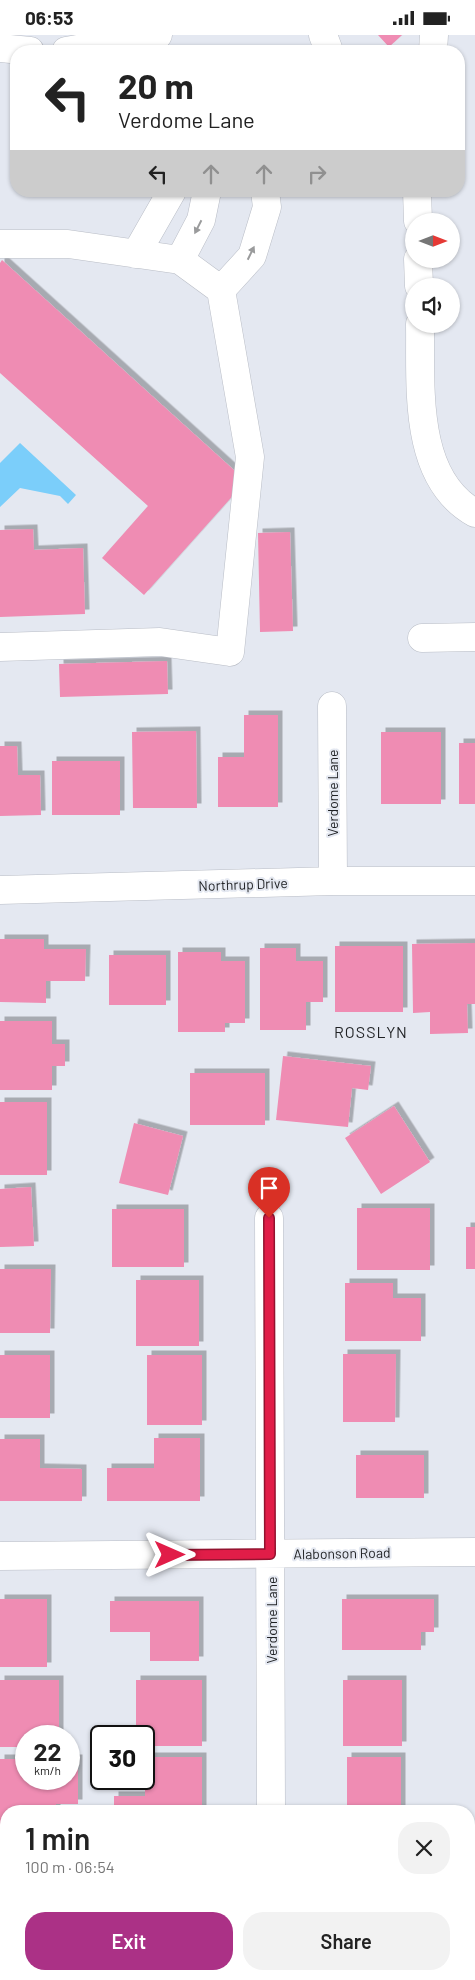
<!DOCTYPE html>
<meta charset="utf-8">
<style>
:root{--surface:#fff;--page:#f2f2f2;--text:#222;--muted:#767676;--accent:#ab3186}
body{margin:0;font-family:Barlow,sans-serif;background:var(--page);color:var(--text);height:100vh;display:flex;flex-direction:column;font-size:19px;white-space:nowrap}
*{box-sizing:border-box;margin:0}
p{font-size:16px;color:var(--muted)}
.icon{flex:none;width:28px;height:28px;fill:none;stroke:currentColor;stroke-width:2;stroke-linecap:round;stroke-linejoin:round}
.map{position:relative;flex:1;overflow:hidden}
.drawer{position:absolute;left:0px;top:1770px;width:475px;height:175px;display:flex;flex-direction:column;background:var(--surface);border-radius:20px 20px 0 0;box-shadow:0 1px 4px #0004}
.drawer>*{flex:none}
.top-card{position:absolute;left:10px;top:10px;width:455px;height:152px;border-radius:20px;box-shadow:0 1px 4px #0004;background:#fff;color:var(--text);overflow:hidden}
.needle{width:32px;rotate:90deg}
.tools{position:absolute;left:405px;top:178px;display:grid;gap:10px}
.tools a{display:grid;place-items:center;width:55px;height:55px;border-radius:50%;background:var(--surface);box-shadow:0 1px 4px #0004;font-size:25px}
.speed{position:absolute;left:15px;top:1690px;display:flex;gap:10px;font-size:25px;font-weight:700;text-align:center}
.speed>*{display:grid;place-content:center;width:65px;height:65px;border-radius:50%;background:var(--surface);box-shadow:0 1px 4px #0004;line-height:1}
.speed small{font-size:12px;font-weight:400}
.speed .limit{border:2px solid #111;border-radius:8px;background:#fff;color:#111}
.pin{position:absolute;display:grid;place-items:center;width:42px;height:42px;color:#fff;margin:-51px -21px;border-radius:50% 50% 50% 0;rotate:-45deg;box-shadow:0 0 5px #0007}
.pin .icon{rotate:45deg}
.me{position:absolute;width:55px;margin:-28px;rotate:90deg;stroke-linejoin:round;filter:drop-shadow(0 0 4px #0008)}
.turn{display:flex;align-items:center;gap:18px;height:105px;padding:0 25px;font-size:22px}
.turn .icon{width:65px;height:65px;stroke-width:2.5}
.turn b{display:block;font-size:35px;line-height:42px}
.lanes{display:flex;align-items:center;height:48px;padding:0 25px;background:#0003;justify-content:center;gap:25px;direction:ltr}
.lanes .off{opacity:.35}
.round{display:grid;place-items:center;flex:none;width:52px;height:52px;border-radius:20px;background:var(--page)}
.overview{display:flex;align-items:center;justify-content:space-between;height:85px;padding:0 25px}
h1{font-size:30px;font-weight:600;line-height:38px}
.cta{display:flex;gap:10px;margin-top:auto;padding:10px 25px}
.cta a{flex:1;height:58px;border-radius:20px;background:var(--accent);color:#fff;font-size:20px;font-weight:600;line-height:58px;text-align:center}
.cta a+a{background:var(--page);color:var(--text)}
.status{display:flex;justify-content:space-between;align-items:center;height:35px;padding:0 25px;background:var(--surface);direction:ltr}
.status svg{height:14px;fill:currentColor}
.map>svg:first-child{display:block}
.water{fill:#7bcefa}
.building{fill:#ef8cb3;filter:url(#shadow)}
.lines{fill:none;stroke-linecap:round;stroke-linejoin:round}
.minor-casing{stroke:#b9bdc6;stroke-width:29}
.minor{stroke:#fff;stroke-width:28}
.oneway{fill:#9a9b9c}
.route-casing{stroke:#92132f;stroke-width:12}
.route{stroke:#e11d48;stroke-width:9}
.labels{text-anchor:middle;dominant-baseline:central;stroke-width:4;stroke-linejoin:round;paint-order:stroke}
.street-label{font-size:14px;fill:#1f2124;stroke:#e4e8f1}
.quarter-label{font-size:16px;letter-spacing:1px;fill:#1f2124;stroke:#e4e8f1}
</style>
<div class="status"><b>06:53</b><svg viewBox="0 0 49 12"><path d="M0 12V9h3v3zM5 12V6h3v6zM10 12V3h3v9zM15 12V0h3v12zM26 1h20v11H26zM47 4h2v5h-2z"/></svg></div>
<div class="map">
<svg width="475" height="1945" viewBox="0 0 475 1945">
<defs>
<filter id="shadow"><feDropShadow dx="4.5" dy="-4.5" stdDeviation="0" flood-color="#0004"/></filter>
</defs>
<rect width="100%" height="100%" fill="#e4e8f1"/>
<path class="water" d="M20,408L76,460L68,469L60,461L20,453L0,472V428Z"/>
<path class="building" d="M378,0H402L389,12Z
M2,225L246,446L144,560L102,523L148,471L0,338V228Z
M33,494L34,515L83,513L85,579L0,582V495Z
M290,497L293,596L260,597L258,498Z
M167,626L168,659L60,662L59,629Z
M244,680H278V772H218V722H244Z
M196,696L197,773H133L132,697Z
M381,697H441V769H381Z
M459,708H475V769H459Z
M0,711H17L18,740H40L41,780L0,781Z
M52,726H120V780H52Z
M0,904H44V914H86L85,946H46V968L0,967Z
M475,908V969H467L468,998L430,999V977L413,978L412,909Z
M335,911H403V977H335Z
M260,913H296V926H323V967H306V995H260Z
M178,917H221V926H245V988H225V997H178Z
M109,920H166V970H109Z
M0,986H52V1009H65V1031H52V1055H0Z
M283,1021L371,1031L368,1055L352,1053L348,1092L276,1085Z
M190,1038H265V1090H190Z
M0,1067H47V1140H0Z
M394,1071L430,1127L381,1159L345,1103Z
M134,1088L183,1101L168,1160L119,1148Z
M31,1152L34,1211L0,1212V1154Z
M357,1173H430V1235H357Z
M112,1174H184V1232H112Z
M466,1192H475V1234H466Z
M0,1234H51L50,1298H0Z
M136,1245H199V1311H136Z
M345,1248H393V1263H421V1306H345Z
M343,1319H396L395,1387H343Z
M0,1320H50V1383H0Z
M147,1320H202V1390H147Z
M154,1403H200V1466H107V1433H154Z
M0,1404H40V1433L82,1434V1466H0Z
M356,1420H424V1463H356Z
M0,1564H47V1632H0Z
M342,1564H434V1597H421V1615H342Z
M110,1566H199V1626H150V1597H110Z
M0,1645H59V1701H26V1712H0Z
M136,1645H202V1711H144V1701H136Z
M343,1645H402V1711H343Z
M145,1722H202V1776H114V1761H145Z
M347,1722H401V1776H347Z
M0,1724H26V1744H69V1724H78V1769H56V1776H6V1790H0Z
M0,1801H6V1869H0Z
M0,1880H6V1915H0Z
M23,1939H70V1945H23Z
M126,1939H204V1945H126Z"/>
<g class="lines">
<defs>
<path id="minor" d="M323,0L329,16
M0,13L30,16
M66,16L158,0
M433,16L434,0
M417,156L418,186
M0,209H68L180,225L221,255L250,422L230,617L160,607L0,612
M136,219L172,156
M418,224L419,251
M180,225L201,185L207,156
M221,255L252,221L267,172L265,156
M420,289C421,350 412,443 475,478
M422,603L475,602
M332,671L333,846
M0,855L333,846H475
M269,1183L271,1776
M0,1521L475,1517
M272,1939V1945"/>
</defs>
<use href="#minor" class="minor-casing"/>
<use href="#minor" class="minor"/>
</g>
<defs><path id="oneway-solid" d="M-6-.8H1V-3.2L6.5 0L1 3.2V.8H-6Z" transform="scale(1.25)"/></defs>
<g class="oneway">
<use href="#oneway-solid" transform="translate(198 192) rotate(117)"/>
<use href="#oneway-solid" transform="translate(251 218) rotate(-64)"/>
</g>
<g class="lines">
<defs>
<path id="route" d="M170,1520L270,1519L269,1183"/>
</defs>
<use href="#route" class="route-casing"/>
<use href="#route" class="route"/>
</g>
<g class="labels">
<g class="street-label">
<text transform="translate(332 758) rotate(-90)">Verdome Lane</text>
<text transform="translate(243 849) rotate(-2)">Northrup Drive</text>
<text transform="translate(342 1518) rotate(-1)">Alabonson Road</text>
<text transform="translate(271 1585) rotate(-90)">Verdome Lane</text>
</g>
<g class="quarter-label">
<text x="371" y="996">ROSSLYN</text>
</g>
</g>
</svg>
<div class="tools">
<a><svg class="needle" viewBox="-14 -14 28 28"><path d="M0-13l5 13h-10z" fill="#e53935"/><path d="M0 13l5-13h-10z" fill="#767676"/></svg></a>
<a><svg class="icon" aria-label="sound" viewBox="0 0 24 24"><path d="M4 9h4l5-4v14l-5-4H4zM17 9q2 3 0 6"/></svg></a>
</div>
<div class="speed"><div>22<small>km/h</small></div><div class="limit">30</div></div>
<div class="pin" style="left:269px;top:1183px;background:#d93025"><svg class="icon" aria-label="arrive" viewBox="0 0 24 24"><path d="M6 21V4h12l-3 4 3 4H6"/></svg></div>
<svg class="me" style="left:170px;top:1520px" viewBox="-20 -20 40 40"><path d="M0-17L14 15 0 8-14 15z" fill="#e11d48" stroke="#fff" stroke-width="4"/></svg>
<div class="top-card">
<div class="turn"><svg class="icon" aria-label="left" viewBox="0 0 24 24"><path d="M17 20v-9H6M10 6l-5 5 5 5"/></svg><div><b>20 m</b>Verdome Lane</div></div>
<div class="lanes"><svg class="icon" aria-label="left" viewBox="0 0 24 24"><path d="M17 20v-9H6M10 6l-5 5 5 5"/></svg><svg class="icon off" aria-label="ahead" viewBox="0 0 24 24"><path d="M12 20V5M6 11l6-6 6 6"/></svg><svg class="icon off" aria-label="ahead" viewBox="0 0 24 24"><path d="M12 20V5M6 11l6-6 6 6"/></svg><svg class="icon off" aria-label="right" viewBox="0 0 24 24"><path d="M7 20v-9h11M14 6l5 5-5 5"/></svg></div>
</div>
<section class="drawer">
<div class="overview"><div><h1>1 min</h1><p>100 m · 06:54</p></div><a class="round"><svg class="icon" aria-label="close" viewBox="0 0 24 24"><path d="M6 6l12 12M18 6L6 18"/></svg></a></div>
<div class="cta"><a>Exit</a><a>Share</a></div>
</section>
</div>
